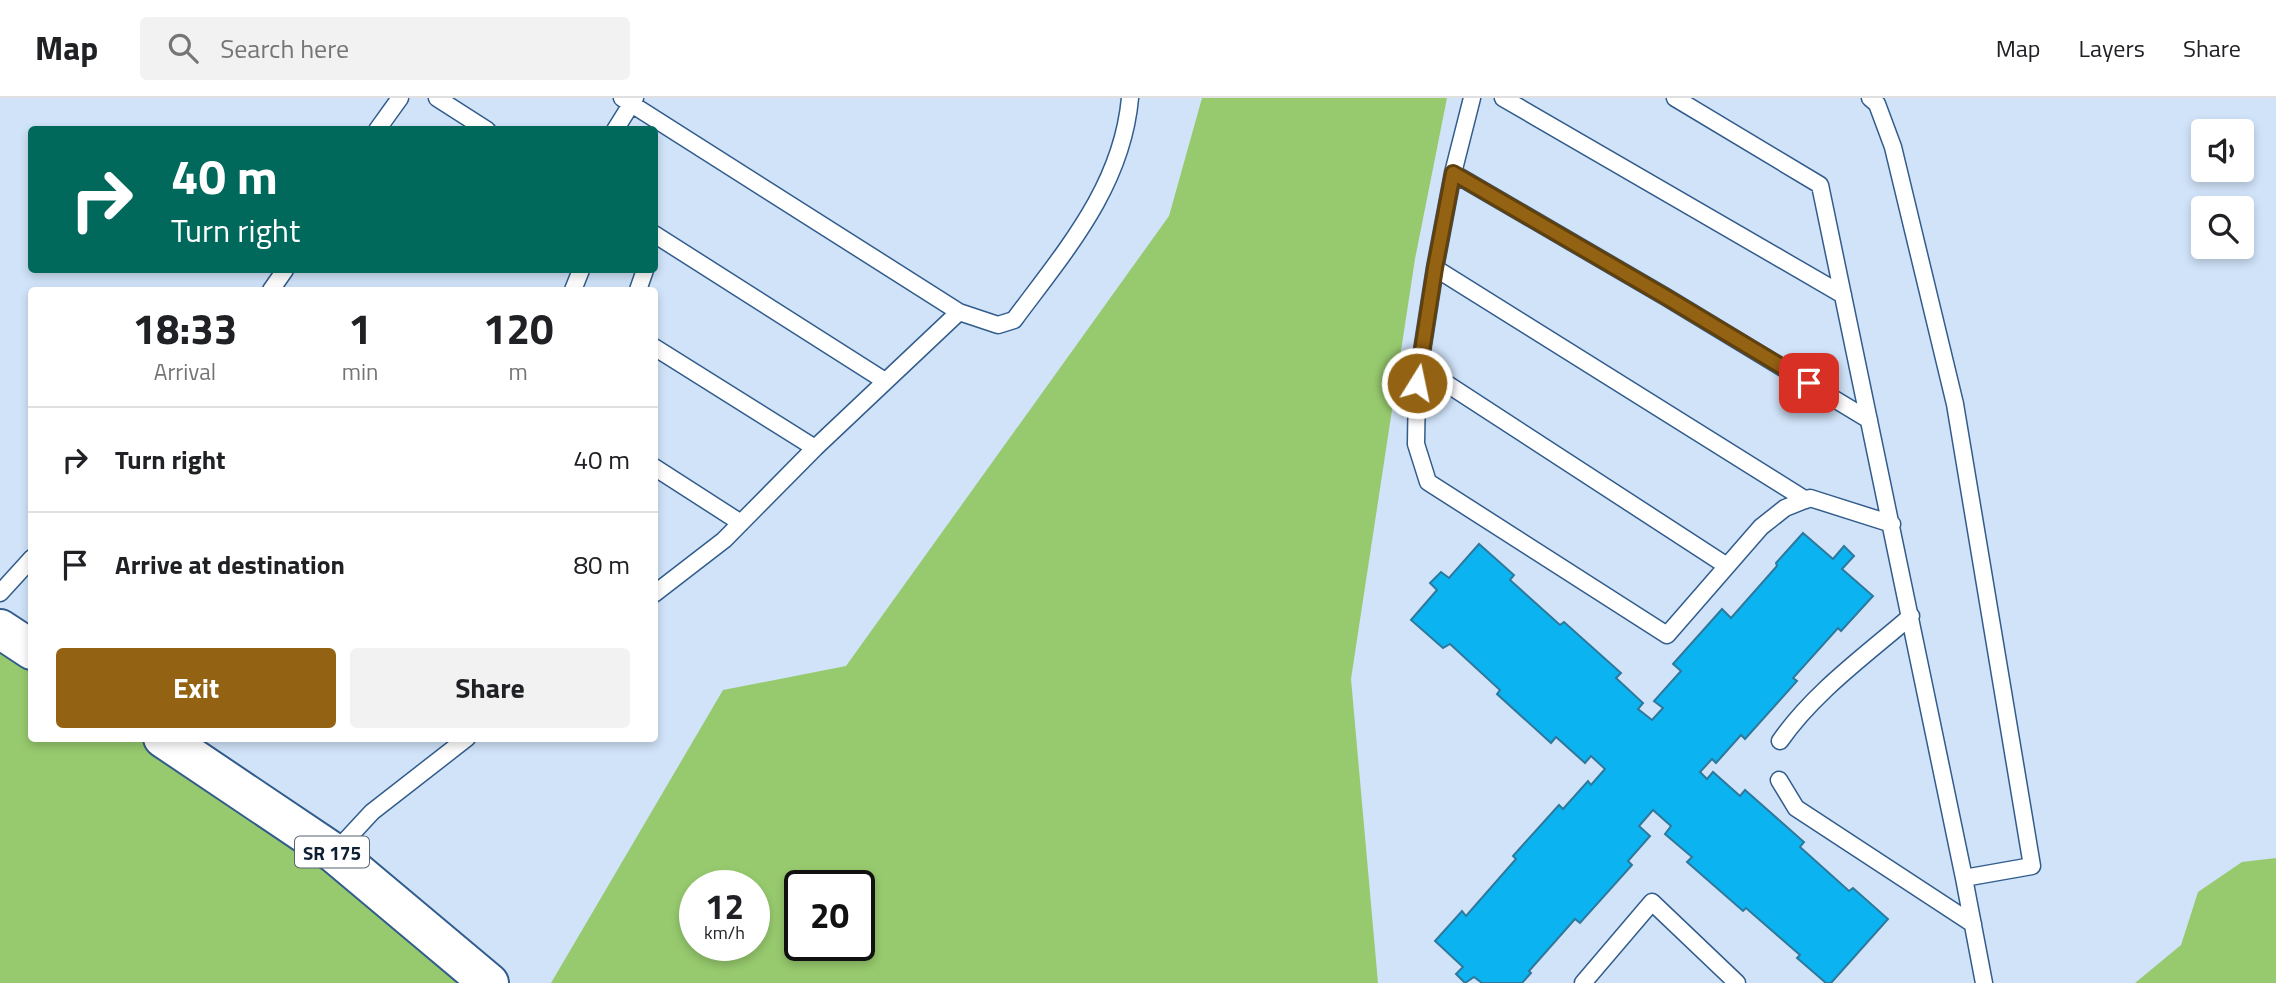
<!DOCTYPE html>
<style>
:root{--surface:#fff;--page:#f2f2f2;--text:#202124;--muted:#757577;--line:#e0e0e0;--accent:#936212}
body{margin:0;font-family:"Titillium Web",sans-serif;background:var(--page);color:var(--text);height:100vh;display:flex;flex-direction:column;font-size:26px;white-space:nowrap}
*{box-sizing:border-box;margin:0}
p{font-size:23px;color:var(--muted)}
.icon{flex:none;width:38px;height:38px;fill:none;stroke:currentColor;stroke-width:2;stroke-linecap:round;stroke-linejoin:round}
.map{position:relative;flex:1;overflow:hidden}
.details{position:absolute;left:28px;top:189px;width:630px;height:455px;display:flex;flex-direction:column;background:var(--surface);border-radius:7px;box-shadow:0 4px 10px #0003}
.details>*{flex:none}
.top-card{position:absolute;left:28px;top:28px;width:630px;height:147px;border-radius:7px;box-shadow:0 4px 10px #0003;background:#00695c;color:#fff;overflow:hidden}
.fabs{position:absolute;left:2191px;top:21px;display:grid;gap:14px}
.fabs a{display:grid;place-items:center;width:63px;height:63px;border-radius:7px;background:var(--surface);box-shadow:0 4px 10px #0003;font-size:35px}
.speed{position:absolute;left:679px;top:772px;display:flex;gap:14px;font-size:35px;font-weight:700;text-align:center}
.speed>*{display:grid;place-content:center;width:91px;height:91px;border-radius:50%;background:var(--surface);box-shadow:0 4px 10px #0003;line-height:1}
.speed small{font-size:18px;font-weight:400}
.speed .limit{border:4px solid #111;border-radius:10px;background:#fff;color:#111}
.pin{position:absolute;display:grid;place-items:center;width:60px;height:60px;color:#fff;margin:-30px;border-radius:14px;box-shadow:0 4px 10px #0006}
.me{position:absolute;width:77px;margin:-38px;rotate:10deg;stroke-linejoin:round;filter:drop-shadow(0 0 5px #0008)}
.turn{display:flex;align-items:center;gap:24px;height:147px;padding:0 28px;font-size:32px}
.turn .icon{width:91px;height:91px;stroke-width:2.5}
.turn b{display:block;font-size:49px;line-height:60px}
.eta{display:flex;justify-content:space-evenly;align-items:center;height:119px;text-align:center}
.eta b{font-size:42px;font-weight:700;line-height:49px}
.cta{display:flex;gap:14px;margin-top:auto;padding:14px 28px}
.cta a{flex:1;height:80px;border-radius:7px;background:var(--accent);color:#fff;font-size:28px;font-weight:700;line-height:80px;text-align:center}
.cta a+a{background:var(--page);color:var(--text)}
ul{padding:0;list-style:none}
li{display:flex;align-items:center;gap:21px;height:105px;padding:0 28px;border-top:2px solid var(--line)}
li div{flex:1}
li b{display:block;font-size:26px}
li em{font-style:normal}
header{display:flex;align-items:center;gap:42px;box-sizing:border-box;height:98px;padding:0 35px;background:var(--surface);border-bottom:2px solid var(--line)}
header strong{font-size:33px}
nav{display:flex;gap:38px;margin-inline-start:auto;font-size:24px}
.search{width:490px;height:63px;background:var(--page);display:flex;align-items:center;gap:18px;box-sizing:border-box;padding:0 24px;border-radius:7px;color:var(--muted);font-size:26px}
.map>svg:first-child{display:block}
.green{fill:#97ca6e;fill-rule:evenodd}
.building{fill:#0bb3f1;stroke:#2e789b;stroke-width:2}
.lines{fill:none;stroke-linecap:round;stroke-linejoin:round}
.lane-casing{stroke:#315c8b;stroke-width:19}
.primary-casing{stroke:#315c8b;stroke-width:42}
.lane{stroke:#fff;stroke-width:16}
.primary{stroke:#fff;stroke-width:38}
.route-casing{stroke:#60400c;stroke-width:18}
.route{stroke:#936212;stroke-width:12}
.labels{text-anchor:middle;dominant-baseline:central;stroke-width:5;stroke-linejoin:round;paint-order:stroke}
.shield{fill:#fff;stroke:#566270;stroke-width:2}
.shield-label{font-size:19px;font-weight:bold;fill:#0d1f32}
</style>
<header>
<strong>Map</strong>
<div class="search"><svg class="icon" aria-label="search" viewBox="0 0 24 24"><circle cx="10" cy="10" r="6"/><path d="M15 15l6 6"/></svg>Search here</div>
<nav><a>Map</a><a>Layers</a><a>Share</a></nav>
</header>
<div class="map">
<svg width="2276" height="885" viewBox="0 0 2276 885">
<rect width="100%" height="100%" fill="#d0e3f9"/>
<path class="green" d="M1202,0H1447L1415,161L1351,581L1378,885H551L723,592L846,568L1169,118ZM695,788H754V847H695ZM800,788H859V847H800Z
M0,531L31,552L32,640L163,641L489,885H0Z
M2276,760V885H2135L2181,847L2198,794L2242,764Z"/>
<path class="building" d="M1803,435L1833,461L1844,448L1854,458L1842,471L1873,498L1841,533L1838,530L1793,580L1797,583L1745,641L1741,637L1716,665L1712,661L1700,674L1707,681L1713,674L1740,698L1745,692L1804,744L1800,749L1849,793L1853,790L1888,821L1831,885H1826L1797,860L1800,857L1746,810L1743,813L1687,764L1692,759L1665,736L1671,728L1653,712L1639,728L1650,738L1628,763L1632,767L1580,825L1575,821L1529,873L1531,875L1522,885H1482L1474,879L1465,885L1456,876L1463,869L1435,843L1462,813L1466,818L1516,761L1513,758L1559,707L1563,711L1588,683L1591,687L1605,671L1591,658L1585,665L1556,639L1551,645L1497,596L1500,592L1450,546L1443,550L1411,522L1437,492L1430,485L1441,474L1449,480L1479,446L1514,477L1510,482L1560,527L1564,524L1621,575L1616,580L1643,605L1638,611L1652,622L1663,610L1654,603L1681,573L1673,566L1722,511L1731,520L1777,468L1776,465Z"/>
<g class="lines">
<defs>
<path id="lane" d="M437,0L487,32
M622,0L959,214L998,227L1014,222C1065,153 1122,89 1130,0
M1472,0L1453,75L1435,170L1417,285L1416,346L1428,384L1667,537L1761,429L1785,410L1810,400L1892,426
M1503,0L1843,197
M1675,0L1820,87L1964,780
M1870,0L1877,6L1893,49L1955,306L2032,768L1964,780L1984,885
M377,32L400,0
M615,32L635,0
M1453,75L1666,199L1869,322
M654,136L885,283
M1435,170L1806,402
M271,192L285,172
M573,192L581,172
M638,192L645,172
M654,249L815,350
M1421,269L1727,468
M654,369L741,425
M0,495L32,460
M654,496L724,442L815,350L959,214
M1780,643C1814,594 1866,557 1911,518
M1779,682L1796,710L1973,826
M334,755L372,714L467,640
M1583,885L1652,804L1737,885"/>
<path id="primary" d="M0,531L32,552
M163,640L334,755L489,885"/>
</defs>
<use href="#lane" class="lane-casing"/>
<use href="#primary" class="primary-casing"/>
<use href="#lane" class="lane"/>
<use href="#primary" class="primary"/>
</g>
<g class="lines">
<defs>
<path id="route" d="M1417,285L1435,170L1453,75L1666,199L1809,285"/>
</defs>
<use href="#route" class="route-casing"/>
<use href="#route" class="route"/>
</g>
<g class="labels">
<rect class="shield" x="295" y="738.5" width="74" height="31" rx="5"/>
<g class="shield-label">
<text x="332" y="754">SR 175</text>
</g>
</g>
</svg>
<div class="fabs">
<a><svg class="icon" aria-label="sound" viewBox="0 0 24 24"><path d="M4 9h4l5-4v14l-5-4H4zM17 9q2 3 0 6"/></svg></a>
<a><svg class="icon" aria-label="search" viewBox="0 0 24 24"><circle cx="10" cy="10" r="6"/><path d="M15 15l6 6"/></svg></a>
</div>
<div class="speed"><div>12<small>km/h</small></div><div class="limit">20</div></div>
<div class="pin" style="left:1809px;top:285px;background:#d93025"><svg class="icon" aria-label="arrive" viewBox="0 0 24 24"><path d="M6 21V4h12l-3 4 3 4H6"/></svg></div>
<svg class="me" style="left:1417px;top:285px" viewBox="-20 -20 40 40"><circle r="17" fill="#936212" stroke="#fff" stroke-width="3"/><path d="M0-11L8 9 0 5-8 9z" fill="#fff"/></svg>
<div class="top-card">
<div class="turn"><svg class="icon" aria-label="right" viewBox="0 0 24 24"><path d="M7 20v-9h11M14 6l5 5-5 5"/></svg><div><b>40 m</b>Turn right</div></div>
</div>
<section class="details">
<div class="eta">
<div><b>18:33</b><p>Arrival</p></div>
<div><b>1</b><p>min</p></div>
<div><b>120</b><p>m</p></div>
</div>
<ul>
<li><svg class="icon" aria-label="right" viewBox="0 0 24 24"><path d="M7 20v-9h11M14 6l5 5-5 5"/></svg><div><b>Turn right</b></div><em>40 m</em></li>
<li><svg class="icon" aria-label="arrive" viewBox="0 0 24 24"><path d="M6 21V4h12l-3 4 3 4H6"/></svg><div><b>Arrive at destination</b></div><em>80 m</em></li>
</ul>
<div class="cta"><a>Exit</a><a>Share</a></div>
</section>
</div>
